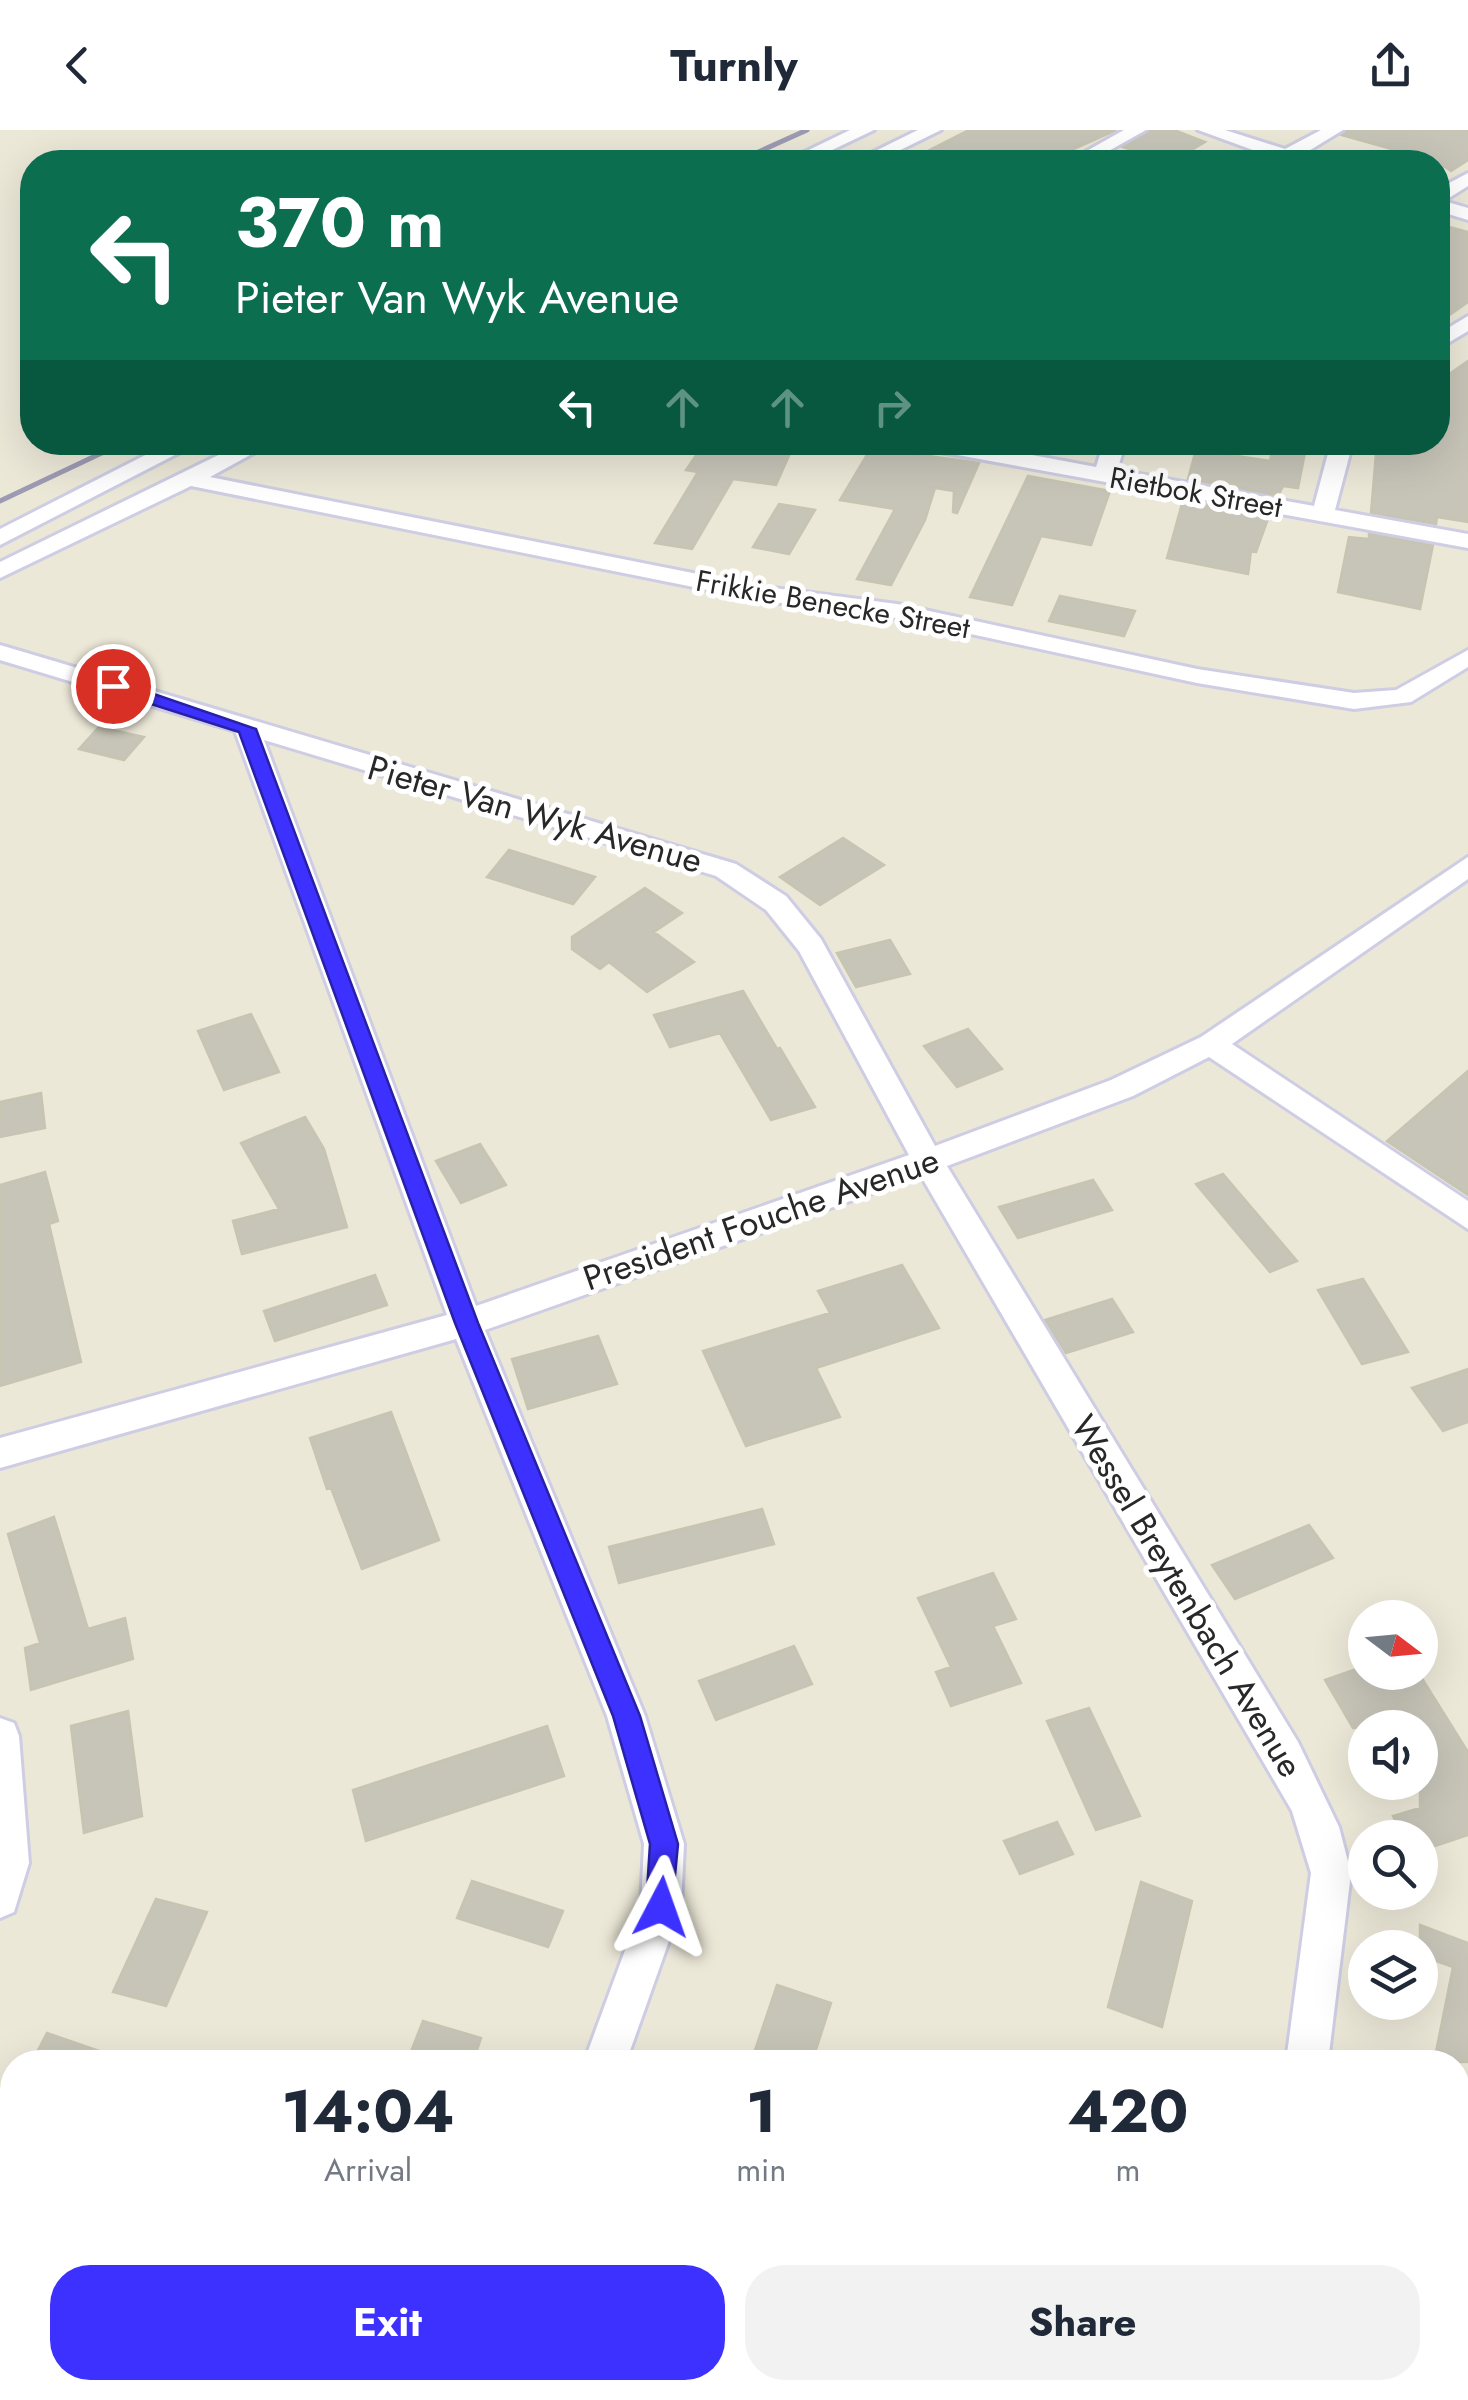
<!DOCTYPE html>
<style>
:root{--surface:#fff;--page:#f2f2f3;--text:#1f2937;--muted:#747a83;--accent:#3d31ff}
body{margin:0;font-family:Jost,sans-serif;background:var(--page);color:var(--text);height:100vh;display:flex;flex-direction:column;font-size:38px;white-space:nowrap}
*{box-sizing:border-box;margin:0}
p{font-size:32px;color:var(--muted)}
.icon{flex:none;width:55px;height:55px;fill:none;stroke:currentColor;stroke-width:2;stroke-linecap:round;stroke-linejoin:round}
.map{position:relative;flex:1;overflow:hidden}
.drawer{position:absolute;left:0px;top:1920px;width:1470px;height:350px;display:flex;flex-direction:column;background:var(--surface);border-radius:40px 40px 0 0;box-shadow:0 10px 40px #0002}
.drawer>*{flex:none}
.top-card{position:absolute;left:20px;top:20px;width:1430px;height:305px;border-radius:40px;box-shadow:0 10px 40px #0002;background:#0b6e4f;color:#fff;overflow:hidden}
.needle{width:65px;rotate:106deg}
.fabs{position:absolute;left:1348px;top:1470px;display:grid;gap:20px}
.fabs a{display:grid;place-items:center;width:90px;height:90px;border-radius:50%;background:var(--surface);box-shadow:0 10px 40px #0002;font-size:50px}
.pin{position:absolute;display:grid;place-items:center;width:85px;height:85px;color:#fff;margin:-42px;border:5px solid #fff;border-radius:50%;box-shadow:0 2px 10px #0007}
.me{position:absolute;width:110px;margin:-55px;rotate:4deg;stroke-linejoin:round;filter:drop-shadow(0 0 8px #0008)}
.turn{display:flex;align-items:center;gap:35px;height:210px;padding:0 50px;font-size:45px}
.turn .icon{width:130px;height:130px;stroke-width:2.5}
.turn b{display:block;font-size:70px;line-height:85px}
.lanes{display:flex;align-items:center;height:95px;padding:0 50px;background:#0003;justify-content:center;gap:50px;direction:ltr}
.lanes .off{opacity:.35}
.eta{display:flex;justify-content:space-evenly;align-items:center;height:170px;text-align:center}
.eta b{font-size:60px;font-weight:700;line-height:70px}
.action{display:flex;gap:20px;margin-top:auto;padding:20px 50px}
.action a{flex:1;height:115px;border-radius:40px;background:var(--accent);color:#fff;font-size:40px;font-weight:700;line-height:115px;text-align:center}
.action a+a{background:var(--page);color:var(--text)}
header{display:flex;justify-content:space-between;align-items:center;height:130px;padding:0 50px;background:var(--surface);font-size:45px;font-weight:700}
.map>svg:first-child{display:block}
.building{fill:#c7c4b8;stroke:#c7c5b2;stroke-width:2.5}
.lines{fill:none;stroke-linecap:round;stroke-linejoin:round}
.minor-casing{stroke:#cecde3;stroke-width:6}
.minor{fill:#fff;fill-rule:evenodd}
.rail{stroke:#9d9ab4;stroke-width:5}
.route{fill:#3d31ff;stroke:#2820a6;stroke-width:2.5}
.labels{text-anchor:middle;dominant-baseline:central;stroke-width:10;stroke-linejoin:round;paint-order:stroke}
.far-street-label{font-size:30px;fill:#282828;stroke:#fff}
.street-label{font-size:35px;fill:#282828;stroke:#fff}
</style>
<header><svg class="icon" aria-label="back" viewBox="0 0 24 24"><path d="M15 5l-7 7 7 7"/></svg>Turnly<svg class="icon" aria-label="share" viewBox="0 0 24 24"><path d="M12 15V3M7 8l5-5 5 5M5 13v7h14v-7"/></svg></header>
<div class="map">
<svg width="1468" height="2270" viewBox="0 0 1468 2270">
<rect width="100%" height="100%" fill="#ece8d8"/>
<path class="building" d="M969,0H1116L1045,32H906Z
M1150,0H1174L1205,12L1171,32L1123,17Z
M1347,0H1468V30L1451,41L1438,32L1342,5Z
M1438,94L1468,102V172L1438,193Z
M1468,231V392L1437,387L1436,394L1371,383L1377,312H1438V252Z
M705,312L764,322L767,312H795L776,355L733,349L692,419L655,413L698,342L686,340Z
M1274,312H1307L1298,358L1283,356L1278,366L1188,349L1196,320L1270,331Z
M871,318L979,333L957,383L953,382L954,361L935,358L925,390L891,455L857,449L895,379L840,370Z
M1028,346L1110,361L1091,415L1041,406L1012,475L970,467Z
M1183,370L1269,386L1256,422L1251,421L1248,444L1167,428Z
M779,374L815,380L789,424L753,417Z
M1369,404L1433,415L1420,479L1338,462L1349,407L1369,409Z
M1060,466L1135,481L1124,506L1049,491Z
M99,597L144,607L124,630L79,619Z
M843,708L884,735L820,775L780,747Z
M509,720L595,747L573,774L487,747Z
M645,758L682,783L654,802L694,832L647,862L609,832L600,839L572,819V807Z
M890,810L910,844L856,857L837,823Z
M743,861L777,919L780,918L815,977L771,990L720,903L670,917L654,885Z
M251,884L279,942L224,960L198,901Z
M968,899L1002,939L957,957L924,916Z
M1468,941V1065L1387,1011Z
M41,963L45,998L0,1007V972Z
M305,987L324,1019L347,1097L242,1124L233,1091L279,1079L241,1013Z
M480,1014L506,1055L461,1073L436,1031Z
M45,1042L58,1091L49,1094L81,1232L0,1256V1055Z
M1223,1044L1297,1131L1270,1142L1196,1054Z
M1093,1050L1112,1080L1018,1108L999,1077Z
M902,1135L939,1198L816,1238L840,1287L746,1316L703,1221L830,1183L818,1161Z
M375,1145L387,1175L275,1211L264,1181Z
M1363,1149L1408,1222L1362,1234L1318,1160Z
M1112,1169L1133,1202L1066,1223L1045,1190Z
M598,1206L617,1254L528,1279L512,1229Z
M1468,1239V1292L1443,1301L1412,1258Z
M391,1282L439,1410L362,1439L331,1358L327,1359L310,1308Z
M762,1379L774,1414L619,1453L609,1417Z
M54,1387L88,1499L125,1488L133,1529L31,1560L25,1518L40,1513L8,1404Z
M1309,1395L1333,1428L1235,1469L1212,1435Z
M993,1443L1016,1489L993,1496L1021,1553L951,1576L936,1542L951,1537L918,1468Z
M794,1516L812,1554L716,1590L699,1551Z
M1365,1536V1542H1418L1468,1622V1705L1420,1721V1708H1404L1393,1686L1420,1678V1598H1353L1325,1550Z
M1089,1578L1140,1686L1096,1700L1047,1591Z
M128,1581L142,1686L84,1703L71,1596Z
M547,1596L564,1646L366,1711L353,1660Z
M1057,1692L1073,1724L1020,1744L1004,1711Z
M472,1751L563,1781L548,1817L457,1788Z
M1141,1752L1192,1771L1162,1897L1108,1877Z
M156,1769L207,1782L166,1876L113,1862Z
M1420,1795L1468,1813V1932H1434L1453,1837L1420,1825Z
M777,1855L831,1873L812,1932H751Z
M423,1891L481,1908L473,1932H407Z
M47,1903L122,1929V1932H32Z"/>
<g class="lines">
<defs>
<path id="minor" d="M850,0H874L807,32H784Z
M918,0H941L876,32H853Z
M1124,0H1146L1089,32H1067Z
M1198,0H1225L1285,19L1321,0H1343L1302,25L1316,32H1269L1272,27Z
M1468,43V56L1444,71L1468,78V90L1438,81V59Z
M1468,186V201L1438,219V204Z
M171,312H200L0,415V399Z
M245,312H274L210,347L758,456L897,474L1197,539L1354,563L1396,560L1468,520V537L1411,572L1354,579L1197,553L897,488L758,470L191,356L0,448V432Z
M913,312H963L1096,337L1104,312H1126L1117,340L1314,376L1331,312H1353L1335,380L1468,404V418L924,319Z
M0,515L736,734L786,766L821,809L935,1016L1111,950L1201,907L1468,727V749L1232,914L1468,1071V1099L1209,927L1133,966L947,1036L1298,1612L1339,1697L1351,1743L1328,1932H1286L1311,1743L1292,1681L921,1046L485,1200L645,1586L684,1714L681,1777L626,1932H584L641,1777L644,1714L607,1586L456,1209L0,1338V1308L447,1185L235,601L0,530ZM264,610L716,746L766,780L799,821L909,1025L476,1176Z
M0,1588L14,1593L19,1606L29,1733L14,1782L0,1788Z
M455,2258H503L498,2270H450Z
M1227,2258H1275L1273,2270H1225Z"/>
</defs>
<use href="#minor" class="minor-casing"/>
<use href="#minor" class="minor"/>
<path class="rail" d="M736,32L807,0
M0,371L125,312"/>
</g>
<path class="route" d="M107,552H119L256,599L478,1193L640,1586L678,1714L671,1787L661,1791L651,1787L646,1777L650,1714L613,1586L455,1193L239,602L107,560Z"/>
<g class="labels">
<g class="far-street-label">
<text transform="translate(1196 362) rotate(10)">Rietbok Street</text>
<text transform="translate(833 474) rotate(10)">Frikkie Benecke Street</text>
</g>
<g class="street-label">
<text transform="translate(535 684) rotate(16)">Pieter Van Wyk Avenue</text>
<text transform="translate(761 1089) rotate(-19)">President Fouche Avenue</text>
<text transform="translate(1187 1466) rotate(59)">Wessel Breytenbach Avenue</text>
</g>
</g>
</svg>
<div class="fabs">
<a><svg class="needle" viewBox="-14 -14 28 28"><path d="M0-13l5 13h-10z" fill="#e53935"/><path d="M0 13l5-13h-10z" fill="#747a83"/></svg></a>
<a><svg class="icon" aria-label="sound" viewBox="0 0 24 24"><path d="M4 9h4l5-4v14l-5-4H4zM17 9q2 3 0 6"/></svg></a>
<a><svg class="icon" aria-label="search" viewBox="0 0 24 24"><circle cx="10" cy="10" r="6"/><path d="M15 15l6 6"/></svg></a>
<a><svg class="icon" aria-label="layers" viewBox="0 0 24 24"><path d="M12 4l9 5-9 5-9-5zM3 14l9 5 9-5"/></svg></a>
</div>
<div class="pin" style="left:113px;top:556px;background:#d93025"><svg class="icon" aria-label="arrive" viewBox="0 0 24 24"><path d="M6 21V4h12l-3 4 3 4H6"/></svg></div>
<svg class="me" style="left:661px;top:1777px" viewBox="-20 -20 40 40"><path d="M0-17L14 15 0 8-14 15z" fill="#3d31ff" stroke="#fff" stroke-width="4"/></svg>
<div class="top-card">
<div class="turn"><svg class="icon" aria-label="left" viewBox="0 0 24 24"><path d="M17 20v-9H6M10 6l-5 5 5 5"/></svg><div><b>370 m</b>Pieter Van Wyk Avenue</div></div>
<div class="lanes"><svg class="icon" aria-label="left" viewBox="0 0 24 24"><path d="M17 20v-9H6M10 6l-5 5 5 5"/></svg><svg class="icon off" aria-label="ahead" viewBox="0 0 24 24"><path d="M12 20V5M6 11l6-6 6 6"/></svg><svg class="icon off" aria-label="ahead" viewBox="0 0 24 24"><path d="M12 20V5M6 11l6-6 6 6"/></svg><svg class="icon off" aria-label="right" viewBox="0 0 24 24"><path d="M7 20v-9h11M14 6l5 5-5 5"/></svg></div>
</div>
<section class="drawer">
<div class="eta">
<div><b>14:04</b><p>Arrival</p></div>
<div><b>1</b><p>min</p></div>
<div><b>420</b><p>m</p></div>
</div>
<div class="action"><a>Exit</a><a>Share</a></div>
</section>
</div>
